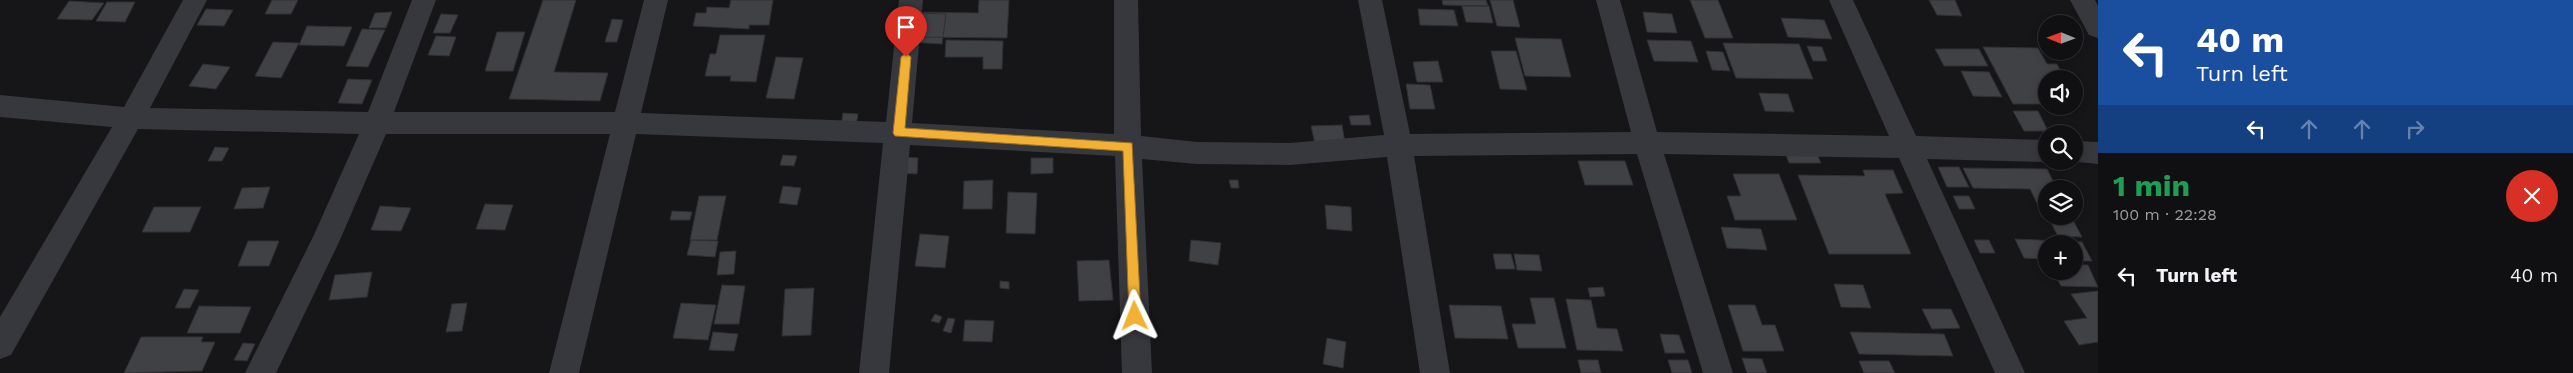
<!DOCTYPE html>
<meta charset="utf-8">
<style>
:root{--surface:#101012;--page:#1e1e20;--text:#f1f3f6;--muted:#9c9d9f;--line:#303032}
body{margin:0;font-family:"Work Sans",sans-serif;background:var(--page);color:var(--text);height:100vh;display:flex;flex-direction:column;font-size:19px;white-space:nowrap}
*{box-sizing:border-box;margin:0}
p{font-size:16px;color:var(--muted)}
.icon{flex:none;width:28px;height:28px;fill:none;stroke:currentColor;stroke-width:2;stroke-linecap:round;stroke-linejoin:round}
.map{position:relative;flex:1;overflow:hidden}
.details{display:flex;flex-direction:column;background:var(--surface);width:475px}
.details>*{flex:none}
.banner{background:#1a4fa0;color:#fff;overflow:hidden}
.needle{width:32px;rotate:271deg}
.buttons{position:absolute;left:2038px;top:15px;display:grid;gap:10px}
.buttons a{display:grid;place-items:center;width:45px;height:45px;border-radius:50%;background:var(--surface);box-shadow:0 2px 8px #0003,0 0 0 1px var(--line);font-size:25px}
.pin{position:absolute;display:grid;place-items:center;width:42px;height:42px;color:#fff;margin:-51px -21px;border-radius:50% 50% 50% 0;rotate:-45deg;box-shadow:0 0 5px #0007}
.pin .icon{rotate:45deg}
.me{position:absolute;width:55px;margin:-28px;rotate:358deg;stroke-linejoin:round;filter:drop-shadow(0 0 4px #0008)}
.turn{display:flex;align-items:center;gap:18px;height:105px;padding:0 15px;font-size:22px}
.turn .icon{width:65px;height:65px;stroke-width:2.5}
.turn b{display:block;font-size:35px;line-height:42px}
.lanes{display:flex;align-items:center;height:48px;padding:0 15px;background:#0003;justify-content:center;gap:25px;direction:ltr}
.lanes .off{opacity:.35}
.round{display:grid;place-items:center;flex:none;width:52px;height:52px;border-radius:26px;background:var(--page)}
.summary{display:flex;align-items:center;justify-content:space-between;height:85px;padding:0 15px}
h1{font-size:30px;font-weight:700;line-height:38px;color:#1e9e55}
ul{padding:0;list-style:none}
li{display:flex;align-items:center;gap:15px;height:75px;padding:0 15px}
li div{flex:1}
li b{display:block;font-size:19px}
li em{font-style:normal}
main{display:flex;flex:1;min-height:0}
.map>svg:first-child{display:block}
.building{fill:#404145;stroke:#303034}
.lines{fill:none;stroke-linecap:round;stroke-linejoin:round}
.minor{fill:#37383d;fill-rule:evenodd}
.route{fill:#f2b134;stroke:#9d7322}
</style>
<main>
<div class="map">
<svg width="2098" height="373" viewBox="0 0 2098 373">
<rect width="100%" height="100%" fill="#161618"/>
<path class="building" d="M272,0H298L291,14H265Z
M543,0H576L554,72L608,73L600,101L509,99Z
M731,0H773L769,25H749V29L693,26L696,13H706L707,7L729,8Z
M979,0H1009L1007,38L910,37L913,12L978,13Z
M1442,0H1486L1488,6L1443,5Z
M1490,0H1513L1520,27L1497,26Z
M1690,0H1718L1733,38H1705Z
M1929,0H1955L1962,16L1937,15Z
M69,1L104,3L92,20L57,19Z
M107,2H135L125,22L96,21Z
M1462,6H1489L1493,23L1466,22Z
M206,9L233,10L224,26L197,25Z
M1418,9L1454,10L1458,26L1420,25Z
M392,12L386,28H369L375,13Z
M1643,12L1672,14L1677,33L1647,32Z
M913,13L946,14L942,44L909,42Z
M441,14L458,15L450,33H433Z
M1781,18L1824,20L1832,39L1788,37Z
M612,19L623,20L617,42H605Z
M307,26L352,27L344,46L299,45Z
M362,29L385,30L368,67L346,66Z
M497,32H525L513,71H485Z
M720,35H765L756,82L730,81L731,76H705L710,54H716Z
M436,36L456,37L449,56L428,55Z
M1515,38L1561,39L1571,77L1525,76Z
M946,40L1003,41L1002,69H983V57H945Z
M1647,40L1691,41L1698,62L1654,61Z
M273,42L299,43L281,78L255,76Z
M1723,43L1799,44L1813,79L1736,78Z
M1807,46L1822,47L1827,61H1813Z
M1983,47L2038,48L2047,64H2057L2065,79H2046V104H2013Z
M1935,49H1979L1988,66H1944Z
M1491,51H1516L1527,90L1500,89Z
M1706,51L1723,52L1730,71L1712,70Z
M776,57L803,58L794,99L766,98Z
M1438,61L1443,82H1417L1413,62Z
M203,64L230,67L216,89L189,86Z
M1961,71L1989,72L2002,97L1973,96Z
M348,79L372,80L362,104L338,103Z
M1406,84L1430,85L1435,109H1410Z
M1759,93L1788,94L1794,112L1765,111Z
M2013,111H2038L2048,131H2024Z
M843,113L858,114L856,126H841Z
M1369,115L1371,125H1351L1349,116Z
M1342,125L1345,143L1315,144L1311,126Z
M215,147L229,148L222,161H208Z
M1785,152H1816L1821,163H1789Z
M783,155L797,156L794,166L780,165Z
M902,157L918,158L917,174L901,173Z
M1031,158H1053V173L1031,174Z
M1578,161H1625L1633,185H1585Z
M1938,167H1959L1969,187H1947Z
M1963,168L2047,169L2057,189H2046V208L2039,207L2030,189L1973,188Z
M1863,170H1893L1903,193L1885,194L1911,254H1829L1798,175L1865,176Z
M1733,174H1779L1797,220H1735L1727,196H1741Z
M993,180L992,209H963L964,181Z
M1229,180H1238L1239,188H1231Z
M783,186L801,188L797,205L779,203Z
M270,187L263,208L234,209L242,188Z
M1008,192L1037,193L1035,234L1006,233Z
M699,196H726L717,240H690Z
M1953,196H1969L1975,209H1959Z
M485,204L513,205L505,230L476,229Z
M1325,205L1351,207L1352,231L1327,229Z
M380,206L411,208L401,231L371,230Z
M154,207H201L190,232H142Z
M672,211L692,212L690,220H670Z
M2050,221L2074,222L2082,237L2058,236Z
M1721,227L1761,229L1767,250L1727,248Z
M920,234L949,236L945,268L915,266Z
M2015,239L2082,242L2092,261H2074V244H2046V259L2024,258Z
M691,240L718,241L715,257L687,255Z
M1191,240L1221,243L1218,265L1189,261Z
M1974,240H1989L1995,253H1980Z
M248,241H279L269,266H238Z
M736,251L734,274L717,275L720,252Z
M1493,254H1511L1515,269H1496Z
M1514,254L1539,255L1542,271L1517,270Z
M1109,260L1113,300L1079,301L1077,261Z
M2074,265H2088L2098,287L2061,286L2053,271H2074Z
M372,272L367,297L329,300L335,275Z
M1000,281L1009,282V289L1000,288Z
M1834,284L1863,285L1871,308L1841,307Z
M722,285L745,286L739,324H714Z
M1603,287L1605,296L1590,297L1588,288Z
M814,288L811,335L782,336L785,289Z
M184,289L199,290L190,308H175Z
M2098,291V342L2079,345L2064,321L2087,318L2071,294Z
M1530,298H1554L1566,348H1518L1512,324H1536Z
M1566,299L1591,300L1597,328L1617,329L1623,351L1577,350Z
M467,303L462,331L446,332L452,304Z
M681,303L716,305L708,340L673,338Z
M1449,305L1501,306L1508,339L1455,338Z
M1728,305H1755L1762,325H1775L1784,351H1743Z
M199,306L251,307L240,333H187Z
M1922,309H1951L1960,328L1932,329Z
M935,314L942,317L939,323L931,321Z
M948,318L955,319L951,333L943,331Z
M965,320L994,321L992,342L963,341Z
M713,332L738,334L734,351L709,350Z
M1850,332L1944,334L1953,356L1859,354Z
M1660,334L1679,335L1685,353H1665Z
M141,337H203L201,342H215L202,371L124,373Z
M1327,338L1346,342L1343,368L1323,364Z
M243,343L255,344L247,361L234,360Z
M1742,358L1762,359L1767,373H1747Z
M1578,360H1598L1601,373H1581Z
M1668,360H1688L1692,373H1672Z
M1859,361H1889L1895,373H1864Z"/>
<g class="lines">
<path class="minor" d="M183,0H207L150,108L368,112L412,0H436L394,112H615L644,0H668L641,113L886,122L899,0H923L912,123L1114,134V0H1138L1141,136L1197,142L1290,143L1384,135L1358,0H1382L1410,134L1631,132L1596,0H1620L1657,132L1889,136L1829,0H1853L1916,136L2046,140V161H2049L2046,162L1927,159L2025,373H1995L1899,158L1664,154L1733,373H1703L1637,154L1414,156L1450,373H1420L1387,157L1290,165L1197,164L1142,159L1152,373H1122L1115,156L910,145L889,373H859L883,143L636,134L579,373H549L610,134H386L339,242L276,373H245L313,237L359,134L138,129L11,355L0,359V317L112,127L0,117V95L124,107Z
M2070,0H2095L2098,6V38L2089,35Z
M2074,141L2098,142V164L2068,161H2074Z"/>
</g>
<path class="route" d="M906,53L911,57L905,128L1132,143L1141,316L1139,320H1130L1129,316L1123,151L895,136L893,133L901,57Z"/>
</svg>
<div class="buttons">
<a><svg class="needle" viewBox="-14 -14 28 28"><path d="M0-13l5 13h-10z" fill="#e53935"/><path d="M0 13l5-13h-10z" fill="#9c9d9f"/></svg></a>
<a><svg class="icon" aria-label="sound" viewBox="0 0 24 24"><path d="M4 9h4l5-4v14l-5-4H4zM17 9q2 3 0 6"/></svg></a>
<a><svg class="icon" aria-label="search" viewBox="0 0 24 24"><circle cx="10" cy="10" r="6"/><path d="M15 15l6 6"/></svg></a>
<a><svg class="icon" aria-label="layers" viewBox="0 0 24 24"><path d="M12 4l9 5-9 5-9-5zM3 14l9 5 9-5"/></svg></a>
<a>+</a>
</div>
<div class="pin" style="left:906px;top:57px;background:#d93025"><svg class="icon" aria-label="arrive" viewBox="0 0 24 24"><path d="M6 21V4h12l-3 4 3 4H6"/></svg></div>
<svg class="me" style="left:1135px;top:316px" viewBox="-20 -20 40 40"><path d="M0-17L14 15 0 8-14 15z" fill="#f2b134" stroke="#fff" stroke-width="4"/></svg>
</div>
<section class="details">
<div class="banner">
<div class="turn"><svg class="icon" aria-label="left" viewBox="0 0 24 24"><path d="M17 20v-9H6M10 6l-5 5 5 5"/></svg><div><b>40 m</b>Turn left</div></div>
<div class="lanes"><svg class="icon" aria-label="left" viewBox="0 0 24 24"><path d="M17 20v-9H6M10 6l-5 5 5 5"/></svg><svg class="icon off" aria-label="ahead" viewBox="0 0 24 24"><path d="M12 20V5M6 11l6-6 6 6"/></svg><svg class="icon off" aria-label="ahead" viewBox="0 0 24 24"><path d="M12 20V5M6 11l6-6 6 6"/></svg><svg class="icon off" aria-label="right" viewBox="0 0 24 24"><path d="M7 20v-9h11M14 6l5 5-5 5"/></svg></div>
</div>
<div class="summary"><div><h1>1 min</h1><p>100 m · 22:28</p></div><a class="round" style="background:#d93025;color:#fff"><svg class="icon" aria-label="close" viewBox="0 0 24 24"><path d="M6 6l12 12M18 6L6 18"/></svg></a></div>
<ul>
<li><svg class="icon" aria-label="left" viewBox="0 0 24 24"><path d="M17 20v-9H6M10 6l-5 5 5 5"/></svg><div><b>Turn left</b></div><em>40 m</em></li>
</ul>
</section>
</main>
